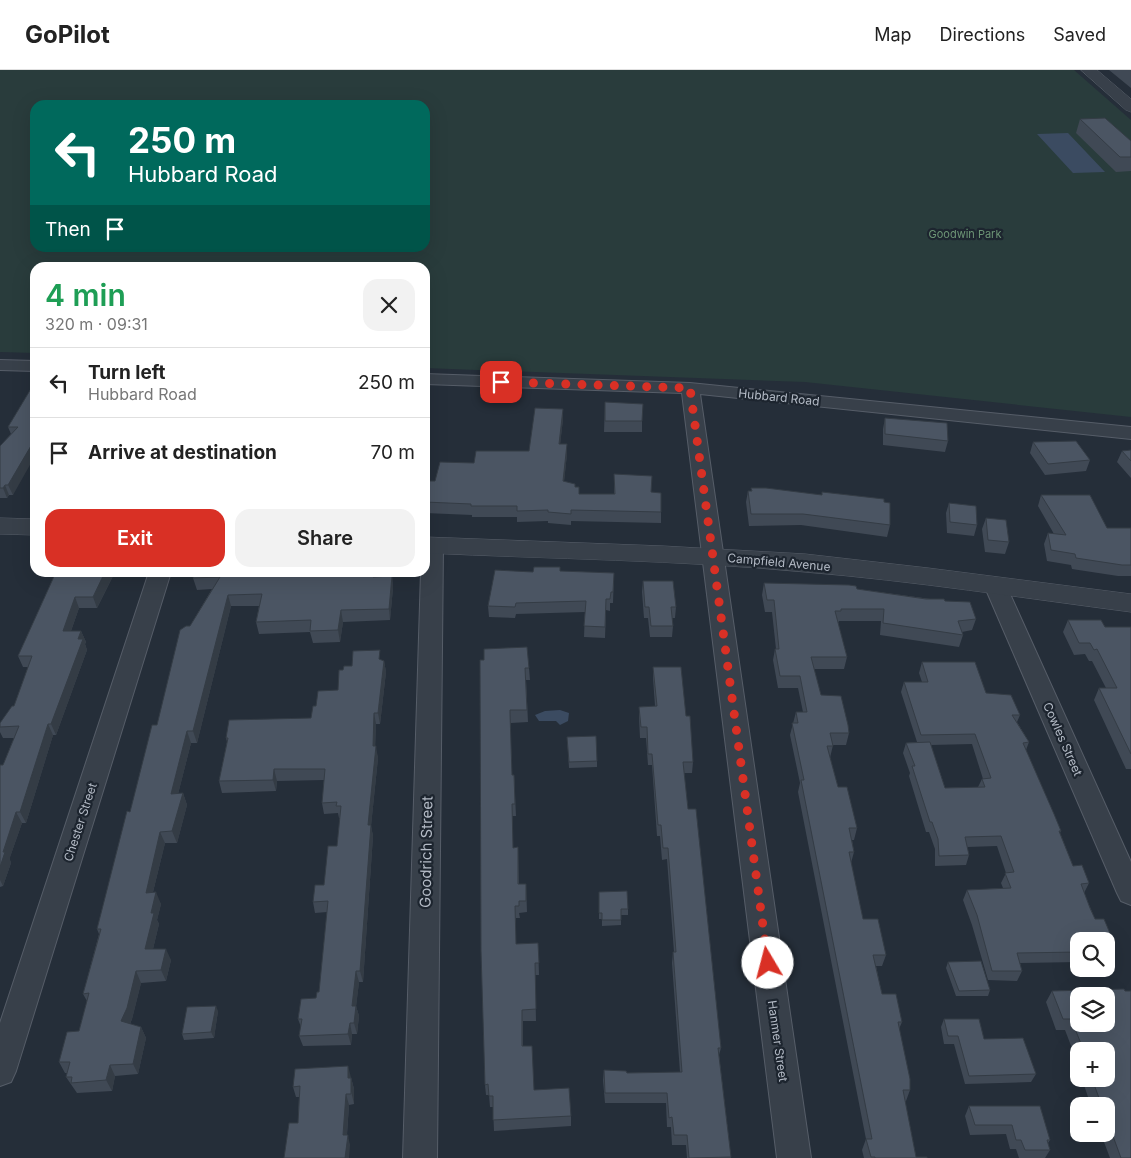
<!DOCTYPE html>
<meta charset="utf-8">
<style>
:root{--surface:#fff;--page:#f2f2f2;--text:#222;--muted:#767676;--line:#e0e0e0;--accent:#d93025}
body{margin:0;font-family:Inter,sans-serif;background:var(--page);color:var(--text);height:100vh;display:flex;flex-direction:column;font-size:19px;white-space:nowrap}
*{box-sizing:border-box;margin:0}
p{font-size:16px;color:var(--muted)}
.icon{flex:none;width:28px;height:28px;fill:none;stroke:currentColor;stroke-width:2;stroke-linecap:round;stroke-linejoin:round}
.map{position:relative;flex:1;overflow:hidden}
.details{position:absolute;left:30px;top:192px;width:400px;height:315px;display:flex;flex-direction:column;background:var(--surface);border-radius:15px;box-shadow:0 5px 20px #0002}
.details>*{flex:none}
.top-card{position:absolute;left:30px;top:30px;width:400px;height:152px;border-radius:15px;box-shadow:0 5px 20px #0002;background:#00695c;color:#fff;overflow:hidden}
.tools{position:absolute;left:1070px;top:862px;display:grid;gap:10px}
.tools a{display:grid;place-items:center;width:45px;height:45px;border-radius:10px;background:var(--surface);box-shadow:0 5px 20px #0002;font-size:25px}
.pin{position:absolute;display:grid;place-items:center;width:42px;height:42px;color:#fff;margin:-21px;border-radius:10px;box-shadow:0 2px 8px #0006}
.me{position:absolute;width:55px;margin:-28px;rotate:352deg;stroke-linejoin:round;filter:drop-shadow(0 0 4px #0008)}
.turn{display:flex;align-items:center;gap:18px;height:105px;padding:0 15px;font-size:22px}
.turn .icon{width:65px;height:65px;stroke-width:2.5}
.turn b{display:block;font-size:35px;line-height:42px}
.then{display:flex;align-items:center;height:48px;padding:0 15px;background:#0003;gap:10px;font-size:19px}
.round{display:grid;place-items:center;flex:none;width:52px;height:52px;border-radius:15px;background:var(--page)}
.overview{display:flex;align-items:center;justify-content:space-between;height:85px;padding:0 15px}
h1{font-size:30px;font-weight:600;line-height:38px;color:#1e9e55}
.primary-button{display:flex;gap:10px;margin-top:auto;padding:10px 15px}
.primary-button a{flex:1;height:58px;border-radius:15px;background:var(--accent);color:#fff;font-size:20px;font-weight:600;line-height:58px;text-align:center}
.primary-button a+a{background:var(--page);color:var(--text)}
ul{padding:0;list-style:none}
li{display:flex;align-items:center;gap:15px;height:70px;padding:0 15px;border-top:1px solid var(--line)}
li div{flex:1}
li b{display:block;font-size:19px}
li em{font-style:normal}
header{display:flex;align-items:center;gap:30px;box-sizing:border-box;height:70px;padding:0 25px;background:var(--surface);border-bottom:1px solid var(--line)}
header strong{font-size:24px}
nav{display:flex;gap:28px;margin-inline-start:auto;font-size:18px}
.map>svg:first-child{display:block}
.green{fill:#293c3c;fill-rule:evenodd}
.water{fill:#3b4b61}
.lines{fill:none;stroke-linecap:round;stroke-linejoin:round}
.minor-casing{stroke:#565d68;stroke-width:2}
.tertiary-casing{stroke:#565d68;stroke-width:1}
.minor{fill:#38404a;fill-rule:evenodd}
.tertiary{fill:#38404a;fill-rule:evenodd}
.wall{fill:#404955;fill-rule:evenodd}
.shaded-wall{fill:#343c45}
.building{fill:#4b5563;stroke:#343c45;fill-rule:evenodd}
.route{stroke:#d93025;stroke-width:9;stroke-dasharray:0 16.2}
.labels{text-anchor:middle;dominant-baseline:central;stroke-width:4.5;stroke-linejoin:round;paint-order:stroke}
.far-park-label{font-size:11px;fill:#6c9475;stroke:#1d252f}
.street-label{font-size:12px;fill:#b3bac5;stroke:#1d252f}
.near-street-label{font-size:15px;fill:#b3bac5;stroke:#1d252f}
</style>
<header>
<strong>GoPilot</strong>
<nav><a>Map</a><a>Directions</a><a>Saved</a></nav>
</header>
<div class="map">
<svg width="1131" height="1088" viewBox="0 0 1131 1088">
<rect width="100%" height="100%" fill="#252e39"/>
<path class="green" d="M0,0H1074L1131,50V347L805,312L425,298V198H35V283L0,282ZM35,35H425V178H35Z"/>
<path class="water" d="M1068,63L1105,102L1073,103L1037,64Z
M560,640L569,643L568,651L560,655L556,651H539L535,645L545,641Z"/>
<g class="lines">
<defs>
<path id="minor" d="M0,290L35,291V301L0,300Z
M425,304L690,313L1131,357V369L700,324L811,1088H777L682,323L425,314Z
M432,468L439,470L443,475L437,1088H403L421,502H425V470Z
M149,502H171L16,1001L11,1012L0,1016V953Z
M995,508L1003,510L1006,515L1131,792V835L1121,831L1117,823L984,515L987,510Z"/>
<path id="tertiary" d="M1081,0H1097L1131,29V42L1126,40Z
M0,448L35,449V465L0,464Z
M425,467L663,476L805,484L928,498L1131,524V542C1023,528 914,511 805,502C679,490 552,489 425,483Z"/>
</defs>
<use href="#minor" class="minor-casing"/>
<use href="#tertiary" class="tertiary-casing"/>
<use href="#minor" class="minor"/>
<use href="#tertiary" class="tertiary"/>
</g>
<path class="wall" d="M1109,0H1131V18Z
M1080,49L1131,71V101L1116,102L1076,63Z
M35,312L13,425H9L7,428H0V376L11,364L8,357Z
M605,332L642,351V362H604Z
M563,339V349L560,374L567,384L564,411L575,417L579,424H614V404L651,422L661,442V453L571,451V455L548,453V451L517,452V447H472V445L425,443V411H435L474,393L529,381Z
M885,348L948,371L945,382L883,375V359Z
M1033,372L1090,390L1086,401L1045,405L1030,383Z
M1131,380V408L1117,392L1122,381Z
M751,418L884,432L890,455L887,467L801,455L749,456L746,432L748,421H751Z
M1041,425L1107,458H1131V506H1118L1072,499L1071,495L1047,491L1044,474L1048,463L1054,464L1038,436Z
M949,433L977,455L974,466L947,463L946,443Z
M986,448L1009,472L1005,484L985,482L982,459Z
M560,501L614,503L613,533H610V541L606,540L605,568L584,567L585,542L516,544L515,548L489,547L488,536Z
M56,502H115L97,538H79L71,561H81L86,572L85,574L87,580L56,665H53L26,753H22L10,787V790L11,793L3,816L0,817V695H3L14,668H3L0,662V653L14,636L28,597H23L18,586Z
M195,502L376,507L392,506L393,518L390,550L343,552L340,572L313,573L310,562L259,564L256,552L259,536H231L197,673H191L178,724L183,723L187,735L177,773H165L153,822L161,834L157,850L159,854L153,879L171,890L166,911L141,913L132,949L130,954L141,957L146,968L138,1004L115,1006L112,1021L77,1023L66,1007L67,1003H65L59,992L79,961L87,931L83,924L99,864L97,859L130,742L157,655L190,556L212,519L197,520L193,508Z
M643,511L676,537L675,548H672L673,556L672,567H650L648,548H644L642,522Z
M764,513L857,519L945,531L976,549L972,560L962,562L963,565L959,577L880,565L881,551H839L838,553L847,587L844,599H814L821,625L849,663L846,675H833L830,688L838,717L857,758L854,770H852L854,782L851,793L863,849L886,885L882,896H876L882,924L902,952L899,959L910,1020L906,1031H905L916,1087L927,1088H864L862,1080L866,1069L798,722L800,713L790,665L796,642H803L798,618H778L773,590L775,579H776L772,542H765L762,525Z
M1068,550L1105,557H1131V699H1126L1094,630L1099,618H1106L1092,591H1089L1085,584L1074,585L1063,562Z
M381,590L384,591L386,602L380,654H376L375,676L378,688L371,756L373,766L363,912H359L356,936L359,946L357,964H352L351,975L303,976L299,966L301,957L298,949L316,928L319,922L327,842L315,843L313,832L324,815L337,776L340,748H339L338,743L324,744L322,733L324,710L277,711L276,721L222,723L219,711L227,672L226,668L311,648L316,636L338,620L343,600L352,596Z
M480,590L529,598L530,610H526L528,652L511,653L510,655L512,705H514L516,746H512L513,778L518,777L519,814H526L527,842L519,843L520,848H516V874L538,873L539,905H535L536,951H523V976L534,1020L571,1046V1056L494,1061L493,1037H490L489,1025H486L485,1015Z
M922,592L986,623L1020,645L1017,652L1029,672L1026,680L1061,761L1060,763L1073,796L1089,813L1084,823L1095,849L1112,868L1106,878L1108,881L1106,884V871H1079V892L1020,893L1022,901L1017,911L988,910L972,855L963,830L967,820L1003,818L1001,813L1006,803L997,776L967,777L969,785L966,795L935,796V779L929,762H926L909,706L910,703L903,683L906,673L917,672L901,622L904,612H922L919,603ZM972,674L983,709H982L978,717L945,718L931,675Z
M653,597L686,646L693,692L692,703H684L688,739L721,978L719,985L731,1088H687L686,1075H672L671,1057H667L666,1033H605L603,1010L604,1000L627,1003L680,1002L672,893L673,882H674L667,789L662,790L660,766H657L652,695H648L646,668H640L639,648V637L655,636L653,608Z
M567,667L597,691V697L569,698Z
M599,822L628,839V845H621V855L602,856V849H599Z
M948,892L990,920L988,926H956L946,898Z
M1124,919L1131,1088H1110L1101,1064H1106V1036H1091L1082,1009H1106V981H1079V1000L1077,996L1078,994L1065,960H1056L1046,932L1052,921Z
M218,941L214,968L184,970L182,964Z
M944,949L984,969L1036,1004L1031,1012L965,1014L954,974H944L941,957Z
M351,1007L354,1019V1034L349,1035L347,1065L350,1076L298,1053L299,1027H296L293,1017Z
M969,1036L1050,1070L1048,1073L1050,1080L1045,1088H1019L1016,1079H1010L1006,1064L970,1065L965,1046Z"/>
<path class="shaded-wall" d="M563,339V349L559,385V374Z
M35,369V386L13,425L8,415Z
M567,374V384L563,422V411Z
M5,415L9,425L7,428L3,418Z
M105,502H115L97,538L93,527Z
M373,502H376L375,518L373,507Z
M392,506L393,518L390,550L389,539Z
M228,525L231,536L197,673L193,661Z
M75,527L79,538L67,572L63,561Z
M341,540L343,552L340,572L338,560Z
M81,561L86,572L85,574L87,580L56,665L51,654Z
M384,591L386,602L380,654L378,643Z
M374,643L376,654L375,686L376,676L378,688L371,756L373,766L363,912L360,901Z
M48,654L53,665L26,753L20,742Z
M187,661L191,673L175,736L171,724Z
M274,699L277,711L276,721L273,710Z
M183,723L187,735L177,773L172,761Z
M16,742L22,753L10,787V790L11,793L3,816L0,810V797L5,776Z
M160,762L165,773L150,834L146,823Z
M156,822L161,834L157,850L159,854L150,891L145,879L151,843Z
M166,879L171,890L166,911L161,900Z
M136,901L141,913L132,949L126,962L121,951Z
M356,901L359,912L355,946L352,936Z
M216,936L218,941L214,968L211,962Z
M356,936L359,946L357,964L354,953Z
M350,953L352,964L351,975L348,964Z
M141,957L146,968L138,1004L133,994Z
M110,995L115,1006L112,1021L106,1010Z
M348,996L354,1019V1034L348,1008Z
M346,1024L349,1035L346,1076L343,1065Z
M348,1065L350,1076L349,1088H345Z"/>
<path class="building" d="M1105,48L1131,71V87H1120L1080,49Z
M35,312V369L8,415H5L3,418H0V376L18,357H8Z
M605,332L643,334L642,351H605Z
M535,338L563,339L559,374H567L563,411L575,414V417H579V424H615L614,404L652,406L651,422L661,423V442L571,440V444L548,442V440L517,441V436H471V434L425,432V411H435L440,392L474,393L476,381H529Z
M885,348L947,353L948,371L885,364Z
M1076,371L1090,390L1048,394L1033,372Z
M1131,380V391L1122,381Z
M751,418H766L822,425V422L884,429V432L890,433V455L803,444H751L748,421H752Z
M1041,425H1090L1107,458H1131V495H1122L1076,488L1075,484L1051,480L1048,463L1066,465Z
M949,433L976,436L977,455L950,452Z
M986,448L1006,450L1009,472L988,470Z
M534,497H560V501L614,503L613,522H611L610,529H606L605,557L584,556L586,531L516,533L515,537L488,536L495,500L533,502Z
M56,502H105L93,527H75L63,561H81L78,569H83L51,654H48L20,742H16L5,776L3,782H5L0,797V695H3L19,656L0,657V653L12,636H14L32,586H18Z
M195,502H373V507L392,506L389,539L341,540L338,560L310,561L311,550L256,552L262,524L228,525L193,661H187L171,724L183,723L172,761L160,762L146,823L156,822L151,843H154L145,879H166L161,900L136,901L127,938L121,951L141,957L133,994L110,995L106,1010L71,1013L72,1007H66L70,992H59L67,962L79,961L89,923L83,924L101,859H97L127,741L130,742L152,655H157L180,560L186,556H190L220,507L193,508Z
M643,511H673L676,537H671L673,556H651L649,537H645Z
M764,513L849,515L856,516L857,519L926,529H944L945,531L970,532L976,549L958,551L963,565L883,553L884,539H841V541H835L847,587H811L821,625L841,626L848,655L849,663H830L833,676H827L838,717H847L857,758H849L854,782H849L863,849H878L886,885H873L882,924H896L902,952H898L910,1009V1020H903L916,1087H927V1088H875V1087H871L866,1069H872L801,710H804L792,653H798L796,642H807L800,606H780L775,579H779L774,530H767Z
M1068,550H1101L1105,557H1131V684L1099,618H1117L1097,579L1094,580L1090,573H1079Z
M527,577L529,598H525L527,640H510V643L512,705H514L515,734H512L513,778L518,777V814H526V831H519V836H515L516,874L538,873L539,893H535L536,939L522,940V976H532L534,1020L569,1018L571,1046L493,1050V1026H489L488,1014L485,1015L481,881L480,590H484V579Z
M380,580L379,589L384,591L378,643H374L373,676H376L368,755H371L360,901H356L352,936H356L354,953H350L348,964L299,966L302,949H298L301,929L316,928L317,922H319L328,831L313,832L315,815H324L328,776H337L341,736H336L337,732L322,733L325,699H274L273,710L219,711L228,668H226L229,650L311,648L313,636H316L318,621L338,620L339,600H343L344,596H352L353,581Z
M922,592H975L986,623L1011,625L1020,645H1012L1029,672L1023,673L1054,744L1061,761H1059L1073,796L1082,795L1089,813L1081,814L1090,838L1095,849H1104L1112,868H1102L1104,871H1079V882L1017,883L1022,901H992L977,845L967,820L1011,818L1005,803L1014,802L1001,766L965,767L969,785L939,786L938,769L932,752H930L912,696H915L906,673L930,672L945,718L985,717L982,709L991,708L975,664L921,665L904,612H928Z
M653,597H681L686,646H690L693,692H683L688,739H696L721,978H718L723,1020L731,1087L689,1088L687,1065H674L672,1047L669,1048L667,1023H605L604,1000L626,1001L627,1003L682,1002L673,882H676L668,778H663L661,755H658L652,684H648L647,657H641L639,637L657,636Z
M596,666L597,691L569,692L567,667Z
M627,821L628,839H621V850H602V843H599V822Z
M981,891L990,920L959,921L948,892Z
M1124,919L1125,921H1131V1088H1121L1106,1047V1036H1102L1092,1009H1106V981H1084L1071,949H1063L1052,921ZM1079,926H1106V954H1079Z
M216,936L211,962L182,964L187,937Z
M944,949H979L984,969L1023,968L1036,1004L969,1006L958,966H948Z
M348,996V1008H351V1024H346L343,1065H348L345,1088H284L289,1053H298L300,1016L293,1017L295,999Z
M969,1036H1040L1050,1070H1047L1050,1080H1025L1021,1070H1016L1012,1055H975Z"/>
<g class="lines">
<path class="route" d="M501,312L690,318L768,893"/>
</g>
<g class="labels">
<g class="far-park-label">
<text x="965" y="164">Goodwin Park</text>
</g>
<g class="street-label">
<text transform="translate(779 327) rotate(6)">Hubbard Road</text>
<text transform="translate(779 492) rotate(5)">Campfield Avenue</text>
<text transform="translate(1063 669) rotate(66)">Cowles Street</text>
<text transform="translate(80 752) rotate(-72)">Chester Street</text>
<text transform="translate(778 971) rotate(82)">Hanmer Street</text>
</g>
<g class="near-street-label">
<text transform="translate(426 782) rotate(-89)">Goodrich Street</text>
</g>
</g>
</svg>
<div class="tools">
<a><svg class="icon" aria-label="search" viewBox="0 0 24 24"><circle cx="10" cy="10" r="6"/><path d="M15 15l6 6"/></svg></a>
<a><svg class="icon" aria-label="layers" viewBox="0 0 24 24"><path d="M12 4l9 5-9 5-9-5zM3 14l9 5 9-5"/></svg></a>
<a>+</a>
<a>−</a>
</div>
<div class="pin" style="left:501px;top:312px;background:#d93025"><svg class="icon" aria-label="arrive" viewBox="0 0 24 24"><path d="M6 21V4h12l-3 4 3 4H6"/></svg></div>
<svg class="me" style="left:768px;top:893px" viewBox="-20 -20 40 40"><circle r="19" fill="#fff"/><path d="M0-13L10 11 0 6-10 11z" fill="#d93025"/></svg>
<div class="top-card">
<div class="turn"><svg class="icon" aria-label="left" viewBox="0 0 24 24"><path d="M17 20v-9H6M10 6l-5 5 5 5"/></svg><div><b>250 m</b>Hubbard Road</div></div>
<div class="then">Then<svg class="icon" aria-label="arrive" viewBox="0 0 24 24"><path d="M6 21V4h12l-3 4 3 4H6"/></svg></div>
</div>
<section class="details">
<div class="overview"><div><h1>4 min</h1><p>320 m · 09:31</p></div><a class="round"><svg class="icon" aria-label="close" viewBox="0 0 24 24"><path d="M6 6l12 12M18 6L6 18"/></svg></a></div>
<ul>
<li><svg class="icon" aria-label="left" viewBox="0 0 24 24"><path d="M17 20v-9H6M10 6l-5 5 5 5"/></svg><div><b>Turn left</b><p>Hubbard Road</p></div><em>250 m</em></li>
<li><svg class="icon" aria-label="arrive" viewBox="0 0 24 24"><path d="M6 21V4h12l-3 4 3 4H6"/></svg><div><b>Arrive at destination</b></div><em>70 m</em></li>
</ul>
<div class="primary-button"><a>Exit</a><a>Share</a></div>
</section>
</div>
